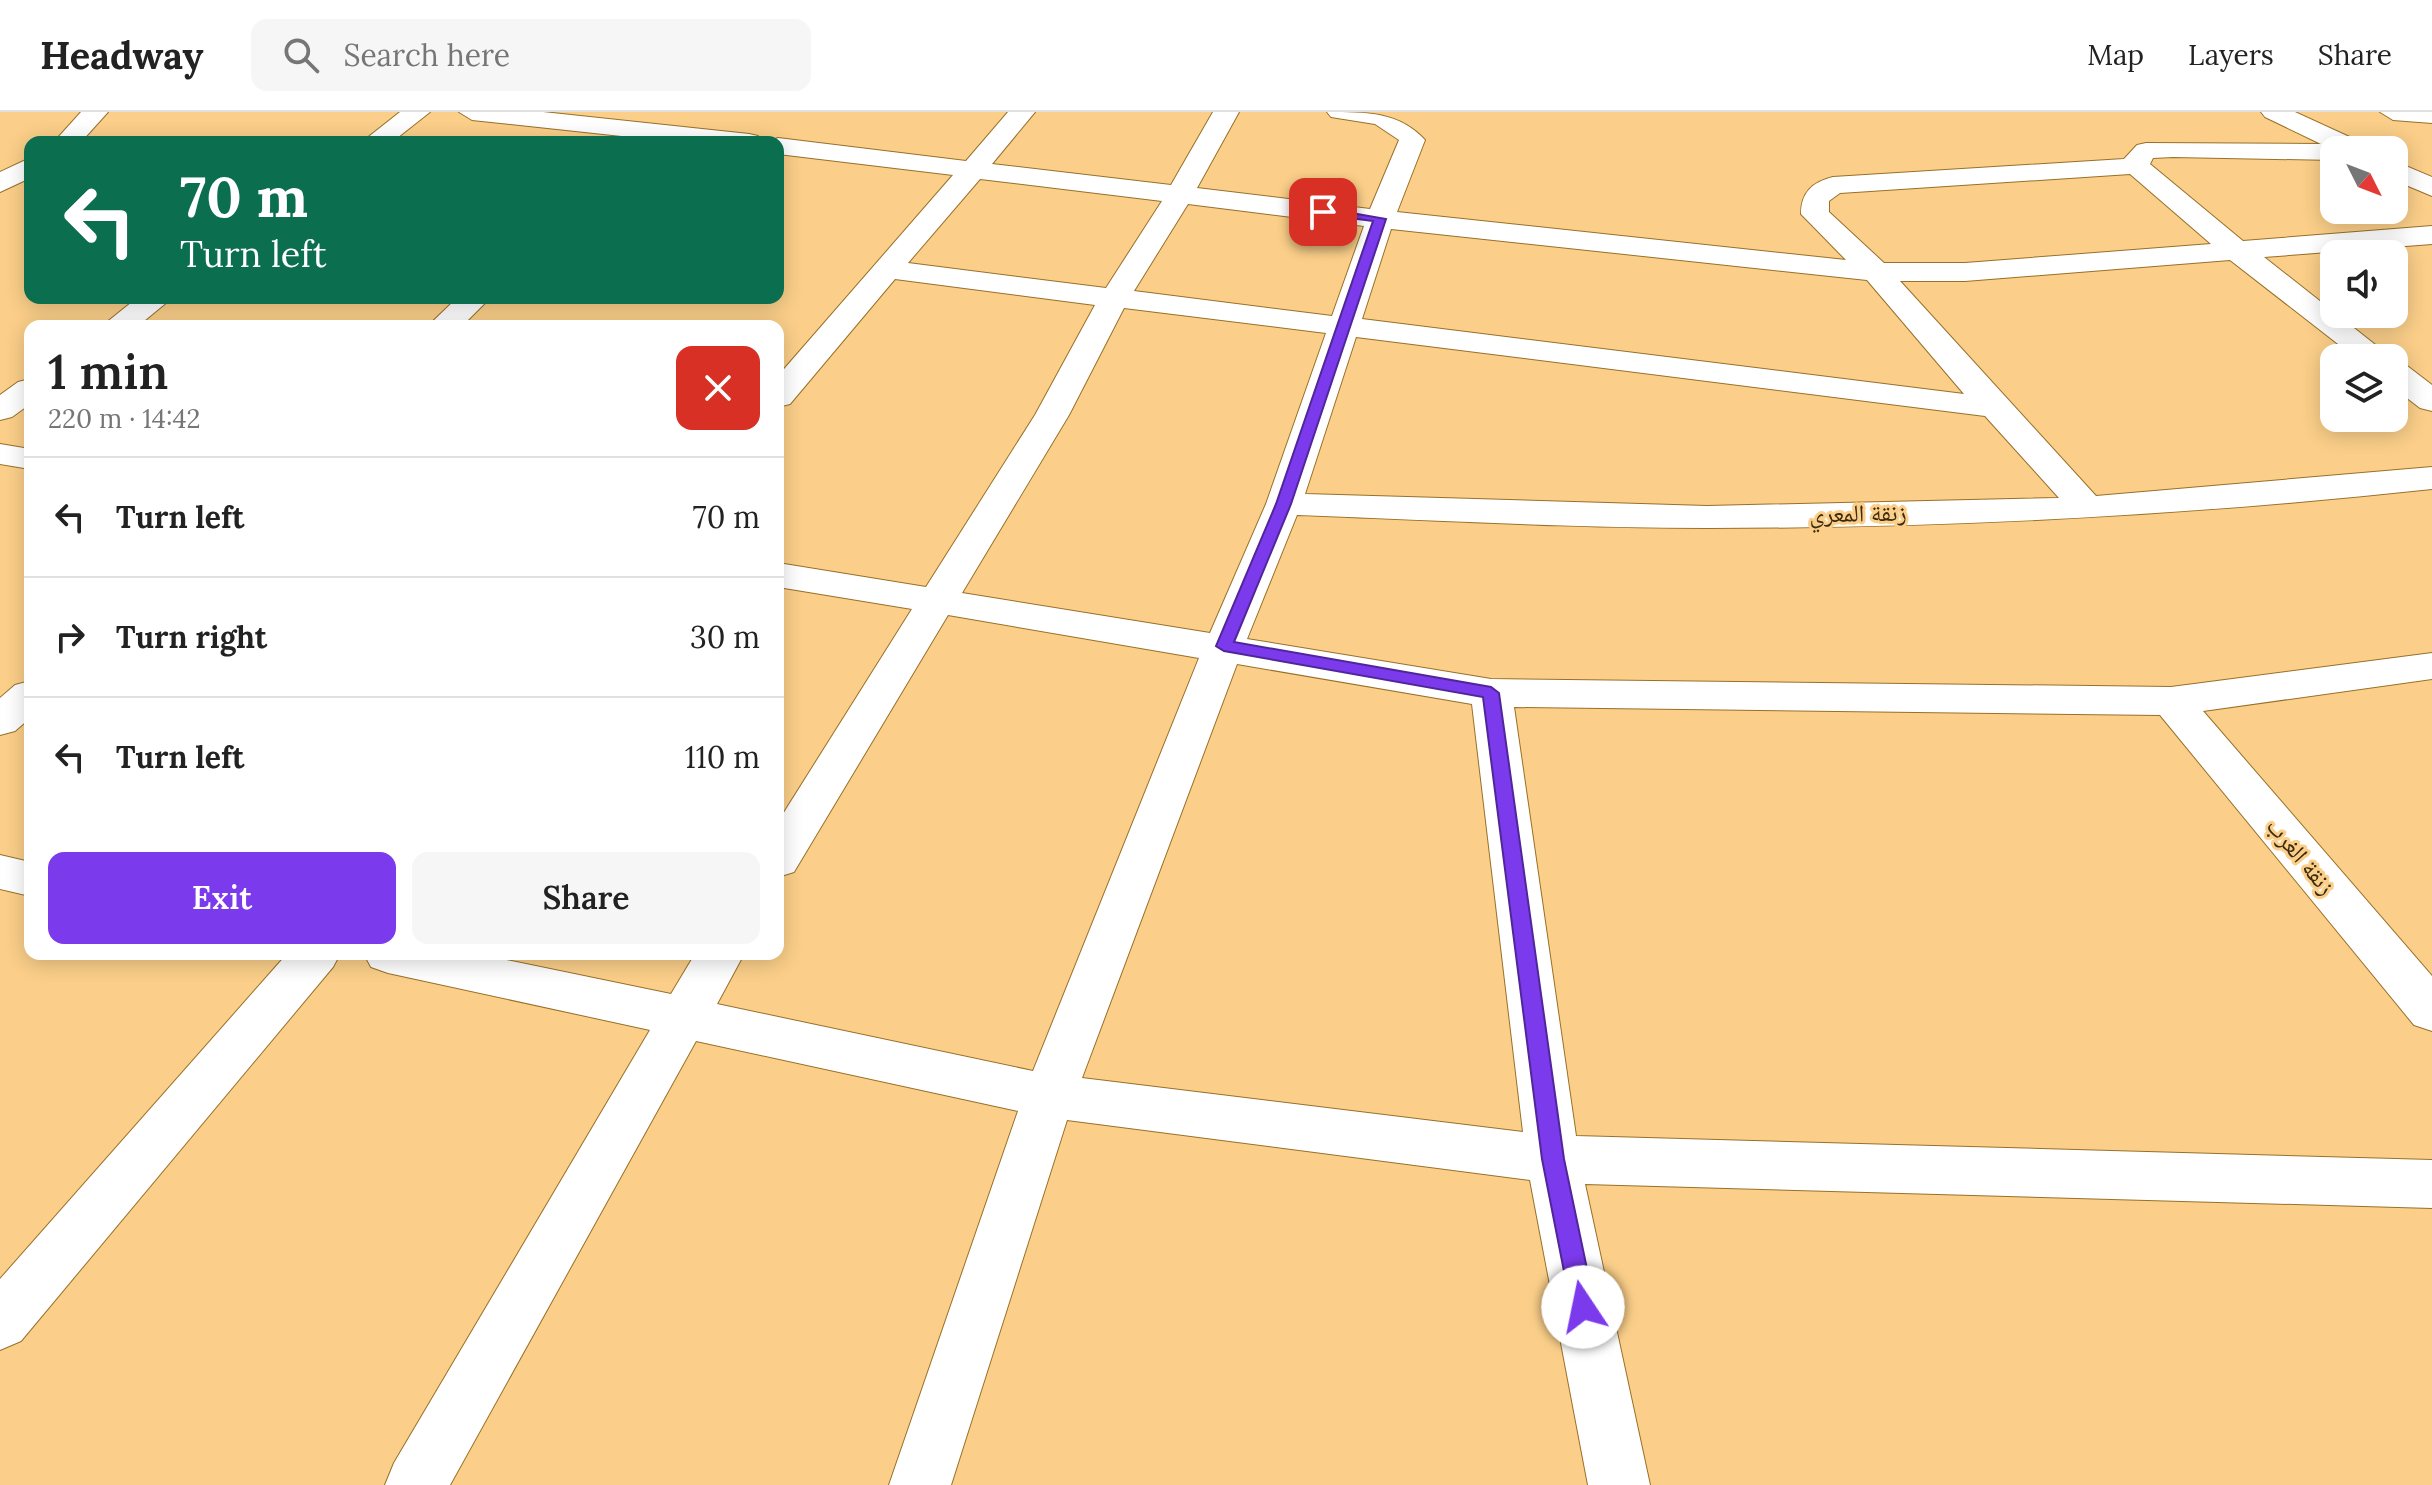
<!DOCTYPE html>
<meta charset="utf-8">
<style>
:root{--surface:#fff;--page:#f6f6f6;--text:#222;--muted:#767676;--line:#e0e0e0;--accent:#7c3aed}
body{margin:0;font-family:Lora,"Noto Naskh Arabic",serif;background:var(--page);color:var(--text);height:100vh;display:flex;flex-direction:column;font-size:30px;white-space:nowrap}
*{box-sizing:border-box;margin:0}
p{font-size:26px;color:var(--muted)}
.icon{flex:none;width:44px;height:44px;fill:none;stroke:currentColor;stroke-width:2;stroke-linecap:round;stroke-linejoin:round}
.map{position:relative;flex:1;overflow:hidden}
.details{position:absolute;left:24px;top:208px;width:760px;height:640px;display:flex;flex-direction:column;background:var(--surface);border-radius:16px;box-shadow:0 4px 20px #0003}
.details>*{flex:none}
.top-card{position:absolute;left:24px;top:24px;width:760px;height:168px;border-radius:16px;box-shadow:0 4px 20px #0003;background:#0b6e4f;color:#fff;overflow:hidden}
.needle{width:52px;rotate:132deg}
.tools{position:absolute;left:2320px;top:24px;display:grid;gap:16px}
.tools a{display:grid;place-items:center;width:88px;height:88px;border-radius:16px;background:var(--surface);box-shadow:0 4px 20px #0003;font-size:40px}
.pin{position:absolute;display:grid;place-items:center;width:68px;height:68px;color:#fff;margin:-34px;border-radius:16px;box-shadow:0 4px 12px #0006}
.me{position:absolute;width:88px;margin:-44px;rotate:349deg;stroke-linejoin:round;filter:drop-shadow(0 0 6px #0008)}
.turn{display:flex;align-items:center;gap:28px;height:168px;padding:0 24px;font-size:36px}
.turn .icon{width:104px;height:104px;stroke-width:2.5}
.turn b{display:block;font-size:56px;line-height:68px}
.round{display:grid;place-items:center;flex:none;width:84px;height:84px;border-radius:16px;background:var(--page)}
.headline{display:flex;align-items:center;justify-content:space-between;height:136px;padding:0 24px}
h1{font-size:48px;font-weight:600;line-height:60px}
.cta{display:flex;gap:16px;margin-top:auto;padding:16px 24px}
.cta a{flex:1;height:92px;border-radius:16px;background:var(--accent);color:#fff;font-size:32px;font-weight:600;line-height:92px;text-align:center}
.cta a+a{background:var(--page);color:var(--text)}
ul{padding:0;list-style:none}
li{display:flex;align-items:center;gap:24px;height:120px;padding:0 24px;border-top:2px solid var(--line)}
li div{flex:1}
li b{display:block;font-size:30px}
li em{font-style:normal}
header{display:flex;align-items:center;gap:48px;box-sizing:border-box;height:112px;padding:0 40px;background:var(--surface);border-bottom:2px solid var(--line)}
header strong{font-size:38px}
nav{display:flex;gap:44px;margin-inline-start:auto;font-size:28px}
.search{width:560px;height:72px;background:var(--page);display:flex;align-items:center;gap:20px;box-sizing:border-box;padding:0 28px;border-radius:16px;color:var(--muted);font-size:30px}
.map>svg:first-child{display:block}
.lines{fill:none;stroke-linecap:round;stroke-linejoin:round}
.minor-casing{stroke:#987029;stroke-width:2}
.minor{fill:#fff;fill-rule:evenodd}
.route{fill:#7c3aed;stroke:#51269a;stroke-width:2}
.labels{text-anchor:middle;dominant-baseline:central;stroke-width:6;stroke-linejoin:round;paint-order:stroke}
.street-label{font-size:24px;fill:#3c2b0d;stroke:#fbcf89}
</style>
<header>
<strong>Headway</strong>
<div class="search"><svg class="icon" aria-label="search" viewBox="0 0 24 24"><circle cx="10" cy="10" r="6"/><path d="M15 15l6 6"/></svg>Search here</div>
<nav><a>Map</a><a>Layers</a><a>Share</a></nav>
</header>
<div class="map">
<svg width="2432" height="1373" viewBox="0 0 2432 1373">
<rect width="100%" height="100%" fill="#fbcf89"/>
<g class="lines">
<defs>
<path id="minor" d="M81,0H108L81,30H54Z
M400,0H430L392,30H362Z
M459,0H543L749,22L758,24L762,30H677L472,8Z
M1008,0H1035L992,52L1171,73L1213,0H1239L1197,76L1370,97L1399,28L1375,12L1331,5L1327,0C1368,0 1399,0 1425,28L1397,100L1846,148L1801,102C1801,81 1812,70 1833,65L2124,47L2137,33L2146,31L2321,32L2265,5L2261,0H2295L2356,28L2360,34L2357,38H2334V48L2173,45L2153,46L2150,52L2243,129L2432,114V132L2264,145L2392,246H2356L2230,148L1965,169H1900L2096,384L2432,355V377C2191,403 1951,416 1708,416C1571,416 1434,408 1297,403L1247,527L1491,567L2171,575L2432,541V567L2203,599L2432,864V919L2414,913L2160,603L1514,595L1576,1024L2432,1048V1096L1585,1072L1650,1373H1588L1530,1068L1067,1008L951,1373H889L1018,999L696,929L450,1373H385L394,1351L650,918L388,861L371,855L364,842H478L671,882L695,842H744L717,892L1033,959L1199,546L948,503L794,760L778,765V710L912,497L778,475V451L926,475L1035,303L1095,193L895,167L790,292L778,295V264L953,63L778,42V30H768L778,26L966,49ZM2130,62L2211,132L1965,151H1884L1829,100V89L1840,81ZM980,67L1162,89L1106,176L908,151ZM1188,92L1364,114L1332,204L1134,179ZM1391,117L1867,168L1964,282L1362,207ZM1124,196L1326,221L1266,392L1210,521L962,481L1069,303ZM1356,225L1985,304L2059,386L1707,394L1305,382ZM1237,552L1472,592L1523,1020L1082,966Z
M2380,0H2432V11L2393,8Z
M30,46V66L0,80V60Z
M2394,49L2432,65V84L2394,68Z
M137,186H172L138,214H102Z
M457,186H490L462,214H428Z
M2394,250L2406,253L2432,273V299L2420,296L2394,276Z
M30,267V292L12,305L0,308V283L18,270Z
M0,332L30,337V357L0,352Z
M30,569V606L15,619L0,623V586L15,573Z
M0,743L30,750V784L0,777Z
M287,842H340L333,855L21,1229L0,1238V1167Z"/>
</defs>
<use href="#minor" class="minor-casing"/>
<use href="#minor" class="minor"/>
</g>
<path class="route" d="M1323,96L1386,107L1291,392L1234,530L1491,575L1499,581L1564,1047L1595,1195L1591,1203L1583,1207L1575,1203L1571,1195L1542,1047L1483,585L1224,539L1216,534L1276,392L1373,109L1319,102L1317,100Z"/>
<g class="labels">
<g class="street-label">
<text transform="translate(1858 401) rotate(-1)">زنقة المعري</text>
<text transform="translate(2301 744) rotate(50)">زنقة الغرب</text>
</g>
</g>
</svg>
<div class="tools">
<a><svg class="needle" viewBox="-14 -14 28 28"><path d="M0-13l5 13h-10z" fill="#e53935"/><path d="M0 13l5-13h-10z" fill="#767676"/></svg></a>
<a><svg class="icon" aria-label="sound" viewBox="0 0 24 24"><path d="M4 9h4l5-4v14l-5-4H4zM17 9q2 3 0 6"/></svg></a>
<a><svg class="icon" aria-label="layers" viewBox="0 0 24 24"><path d="M12 4l9 5-9 5-9-5zM3 14l9 5 9-5"/></svg></a>
</div>
<div class="pin" style="left:1323px;top:100px;background:#d93025"><svg class="icon" aria-label="arrive" viewBox="0 0 24 24"><path d="M6 21V4h12l-3 4 3 4H6"/></svg></div>
<svg class="me" style="left:1583px;top:1195px" viewBox="-20 -20 40 40"><circle r="19" fill="#fff"/><path d="M0-13L10 11 0 6-10 11z" fill="#7c3aed"/></svg>
<div class="top-card">
<div class="turn"><svg class="icon" aria-label="left" viewBox="0 0 24 24"><path d="M17 20v-9H6M10 6l-5 5 5 5"/></svg><div><b>70 m</b>Turn left</div></div>
</div>
<section class="details">
<div class="headline"><div><h1>1 min</h1><p>220 m · 14:42</p></div><a class="round" style="background:#d93025;color:#fff"><svg class="icon" aria-label="close" viewBox="0 0 24 24"><path d="M6 6l12 12M18 6L6 18"/></svg></a></div>
<ul>
<li><svg class="icon" aria-label="left" viewBox="0 0 24 24"><path d="M17 20v-9H6M10 6l-5 5 5 5"/></svg><div><b>Turn left</b></div><em>70 m</em></li>
<li><svg class="icon" aria-label="right" viewBox="0 0 24 24"><path d="M7 20v-9h11M14 6l5 5-5 5"/></svg><div><b>Turn right</b></div><em>30 m</em></li>
<li><svg class="icon" aria-label="left" viewBox="0 0 24 24"><path d="M17 20v-9H6M10 6l-5 5 5 5"/></svg><div><b>Turn left</b></div><em>110 m</em></li>
</ul>
<div class="cta"><a>Exit</a><a>Share</a></div>
</section>
</div>
